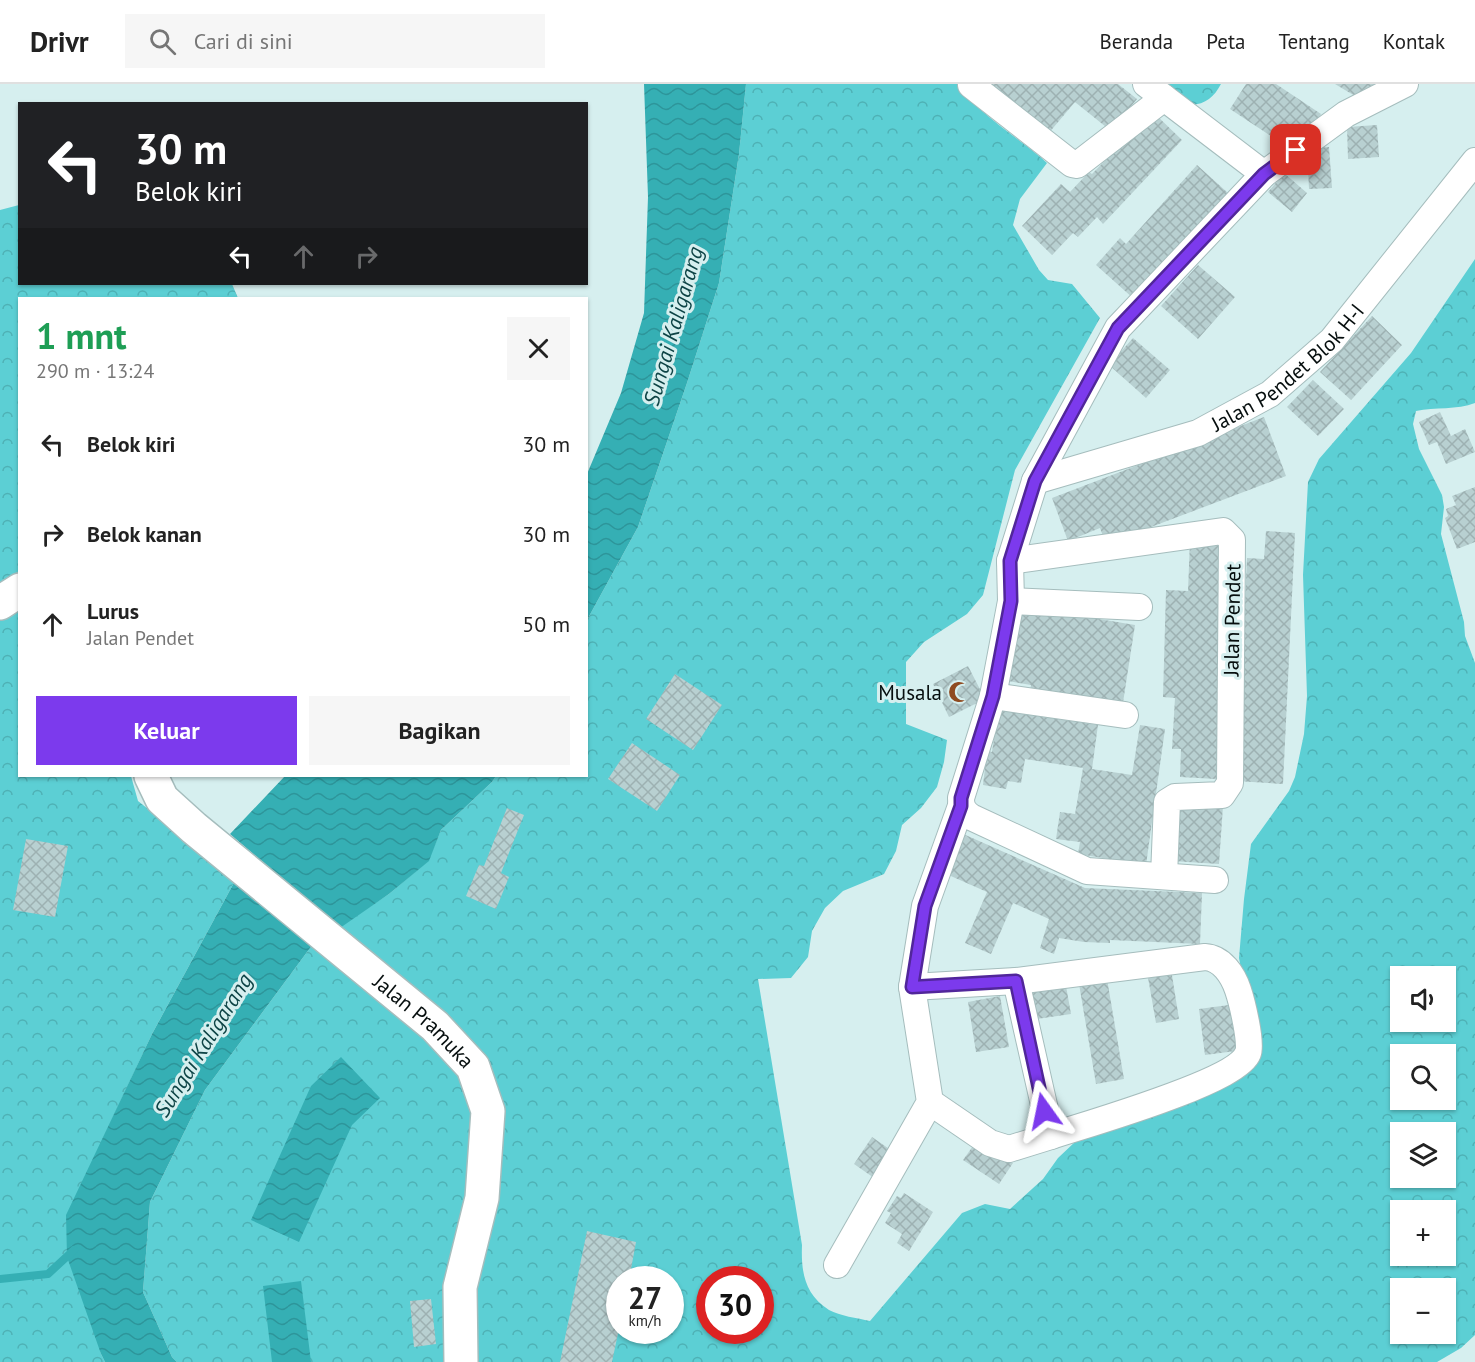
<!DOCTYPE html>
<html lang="id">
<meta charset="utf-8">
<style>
:root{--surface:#fff;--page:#f6f6f6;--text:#222;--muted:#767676;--line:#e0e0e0;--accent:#7c3aed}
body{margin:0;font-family:"PT Sans",sans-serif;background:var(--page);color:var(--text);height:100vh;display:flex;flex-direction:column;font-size:22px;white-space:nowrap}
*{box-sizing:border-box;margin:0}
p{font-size:20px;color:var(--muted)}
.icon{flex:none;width:33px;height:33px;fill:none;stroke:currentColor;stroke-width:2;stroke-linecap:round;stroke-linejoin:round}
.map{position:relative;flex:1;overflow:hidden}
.details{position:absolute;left:18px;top:213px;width:570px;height:480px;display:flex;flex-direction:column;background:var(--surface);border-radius:0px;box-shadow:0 2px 4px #0004}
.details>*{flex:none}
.banner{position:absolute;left:18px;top:18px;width:570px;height:183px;border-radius:0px;box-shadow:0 2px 4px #0004;background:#202124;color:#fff;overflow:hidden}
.fabs{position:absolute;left:1390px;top:882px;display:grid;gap:12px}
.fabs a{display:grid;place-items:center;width:66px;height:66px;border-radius:0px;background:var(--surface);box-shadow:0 2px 4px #0004;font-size:30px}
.speed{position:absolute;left:606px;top:1182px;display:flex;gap:12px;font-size:30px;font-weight:700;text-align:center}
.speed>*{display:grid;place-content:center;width:78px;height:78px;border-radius:50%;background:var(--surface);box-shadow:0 2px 4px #0004;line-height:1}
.speed small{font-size:15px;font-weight:400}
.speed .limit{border:9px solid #d22;background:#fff;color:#111}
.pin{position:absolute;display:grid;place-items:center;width:51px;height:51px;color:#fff;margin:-26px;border-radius:12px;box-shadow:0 3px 9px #0006}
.me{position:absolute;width:66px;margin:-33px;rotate:348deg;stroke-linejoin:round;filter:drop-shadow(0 0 4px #0008)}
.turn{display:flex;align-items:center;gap:21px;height:126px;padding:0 18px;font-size:27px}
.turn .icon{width:78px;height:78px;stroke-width:2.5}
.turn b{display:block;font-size:42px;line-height:51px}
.lanes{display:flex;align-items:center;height:57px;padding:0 18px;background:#0003;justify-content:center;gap:30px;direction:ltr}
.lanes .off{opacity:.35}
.round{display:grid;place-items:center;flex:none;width:63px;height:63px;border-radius:0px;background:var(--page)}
.headline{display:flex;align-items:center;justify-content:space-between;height:102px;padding:0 18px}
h1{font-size:36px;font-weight:600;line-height:45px;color:#1e9e55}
.primary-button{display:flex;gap:12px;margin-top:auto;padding:12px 18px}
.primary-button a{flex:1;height:69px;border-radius:0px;background:var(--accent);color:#fff;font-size:24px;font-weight:600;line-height:69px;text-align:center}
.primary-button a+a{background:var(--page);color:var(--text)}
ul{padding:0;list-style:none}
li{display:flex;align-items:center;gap:18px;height:90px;padding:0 18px}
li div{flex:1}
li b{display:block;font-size:22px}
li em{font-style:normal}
header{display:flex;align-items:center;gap:36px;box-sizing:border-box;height:84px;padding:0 30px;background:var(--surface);border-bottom:2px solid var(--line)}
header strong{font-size:28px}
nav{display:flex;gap:33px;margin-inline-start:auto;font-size:21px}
.search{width:420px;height:54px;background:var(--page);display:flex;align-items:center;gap:15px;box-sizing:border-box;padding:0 21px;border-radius:0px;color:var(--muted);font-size:22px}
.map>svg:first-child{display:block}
.forest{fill:url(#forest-crowns);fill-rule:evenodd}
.water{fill:url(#water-waves)}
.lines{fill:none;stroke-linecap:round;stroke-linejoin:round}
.stream{stroke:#35afb4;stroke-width:8}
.building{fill:url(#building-cross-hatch)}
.street-casing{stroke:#a5bdbd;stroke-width:28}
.secondary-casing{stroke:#a5bdbd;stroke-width:36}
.street{stroke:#fff;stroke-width:26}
.secondary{stroke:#fff;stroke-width:33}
.route-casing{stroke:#51269a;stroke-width:15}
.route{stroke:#7c3aed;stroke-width:10}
.labels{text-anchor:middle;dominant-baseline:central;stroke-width:6;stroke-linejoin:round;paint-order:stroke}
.street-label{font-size:21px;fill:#060e0e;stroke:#d6efef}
.poi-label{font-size:21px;fill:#060e0e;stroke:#d6efef;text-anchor:end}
.water-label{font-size:22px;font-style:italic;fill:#0e4446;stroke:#d6efef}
</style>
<header>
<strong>Drivr</strong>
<div class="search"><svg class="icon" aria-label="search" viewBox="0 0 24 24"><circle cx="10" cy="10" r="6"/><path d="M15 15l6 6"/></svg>Cari di sini</div>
<nav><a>Beranda</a><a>Peta</a><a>Tentang</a><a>Kontak</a></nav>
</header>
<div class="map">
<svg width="1475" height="1278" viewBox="0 0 1475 1278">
<defs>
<pattern id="forest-crowns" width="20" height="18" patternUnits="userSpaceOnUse" patternTransform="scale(1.5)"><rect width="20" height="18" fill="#5ccfd4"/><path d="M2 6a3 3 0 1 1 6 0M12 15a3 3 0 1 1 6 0" fill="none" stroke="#4eb1b5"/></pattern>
<pattern id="water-waves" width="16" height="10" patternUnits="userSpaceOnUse" patternTransform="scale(1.5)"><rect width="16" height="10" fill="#35afb4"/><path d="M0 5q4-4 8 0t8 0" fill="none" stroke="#2d959a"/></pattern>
<pattern id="building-cross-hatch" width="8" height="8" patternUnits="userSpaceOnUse" patternTransform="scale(1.5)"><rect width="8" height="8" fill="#b8d0d1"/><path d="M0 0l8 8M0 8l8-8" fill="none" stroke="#9db1b2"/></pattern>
</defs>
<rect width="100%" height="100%" fill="#d6efef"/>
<path class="forest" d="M746,0H960C969,24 1025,58 1047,79L1020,115L1013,141L1039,186L1048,196L1072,200L1100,234L1015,386L983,511L967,530L924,558L906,578V640L947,656L944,678L937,703L921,724L902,741L896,767L884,790L843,807L825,824L812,847L808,873L791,894L758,895L802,1161C801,1187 804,1210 829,1226C840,1232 857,1234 870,1237L962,1129L985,1120L1010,1125L1043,1095L1058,1074L1076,1057L1119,1031L1258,973L1239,874L1244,815L1251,760L1289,707L1295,693L1304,650L1307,612L1303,491L1308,398L1319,375L1411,269L1475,175V319C1457,326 1435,323 1416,327L1413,340L1419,365L1442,411L1444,423L1441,450L1464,538L1465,552L1475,579V1251L1461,1264L1437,1278H177L172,1273L143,1208L150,1118L205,1006L313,860L389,810L428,777L441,746L492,698L496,692H586L587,536L638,443L687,299L719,199L739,70ZM1401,892H1446V938H1401ZM1401,970H1446V1016H1401ZM1401,1048H1446V1094H1401ZM1401,1126H1446V1172H1401ZM620,1196H670V1246H620ZM710,1196H760V1246H710ZM1401,1204H1446V1250H1401Z
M1161,0H1221C1214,13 1206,20 1191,21Z
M19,121L20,200H232L238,214H20L19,487L0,500V126Z
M19,522L20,692H131L138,717L236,795L152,950L71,1123L101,1270L105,1278H0V535Z"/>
<path class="water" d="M644,0H746L739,70L719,199L687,299L638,443L587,536V390L621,309L644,229L648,113Z
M285,692H496L492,698L441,746L429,777L389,810L340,844L230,750Z
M236,795L313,860L205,1006L150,1118L143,1208L172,1273L177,1278H105L101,1270L67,1173L66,1131L152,950Z
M341,973L380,1014L352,1041L299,1158L251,1136L311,1002Z
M301,1197L311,1278H272L263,1202Z"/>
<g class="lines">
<path class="stream" d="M0,1195L48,1190L74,1166"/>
</g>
<path class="building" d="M988,0H1118L1137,15L1111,47L1075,18L1048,50Z
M1246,0H1276L1321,30L1306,53L1283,60L1230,25Z
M1335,0H1385L1355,12Z
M1154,29L1182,56L1103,140L1097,133L1078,153L1073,149L1052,171L1022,142L1061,100L1070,108L1089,88L1092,90L1133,48Z
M1377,41L1379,73L1348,75L1347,43Z
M1329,63L1332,104L1309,105L1307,64Z
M1197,81L1228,109L1134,215L1096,181L1120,154L1126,160Z
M1284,89L1307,109L1292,128L1268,108Z
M1198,181L1235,213L1198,255L1161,222Z
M1372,232L1402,261L1351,316L1320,288Z
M1133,254L1170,286L1146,314L1109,281Z
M1313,296L1344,325L1318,352L1287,323Z
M1440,328L1451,352L1465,345L1475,368L1446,380L1437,358L1429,361L1419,338Z
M1264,333L1286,392L1106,460L1100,444L1068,457L1052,414Z
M1475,403V458L1457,465L1445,434L1448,432L1446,425L1456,421L1452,412Z
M1266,447L1295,449L1283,700L1237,697L1247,474L1264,475Z
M1190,456L1225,458L1216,695L1180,693L1181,665H1172L1175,614L1163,613L1166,506L1188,507Z
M1014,521L1135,541L1122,625L1030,610L1031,601L1002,596Z
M968,582L985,615L949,633L933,600Z
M675,590L722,621L693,666L646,635Z
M998,626L1098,641L1092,685L1132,691L1140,641L1165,645L1146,781L1078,770L1080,758L1056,755L1060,728L1075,730L1083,684L1025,675L1021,699L1008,697L1006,705L983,701L987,667L992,668Z
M632,659L680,691L657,727L608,695Z
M1177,718L1223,722L1219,780L1172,777Z
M507,724L524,731L501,789L509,793L496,825L466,812L479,781L484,782Z
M961,749L1085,804L1202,809L1200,860L1110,856V859L1084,858L1059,854L1054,870L1040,864L1049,835L1013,819L991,870L965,859L987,808L944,789Z
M26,755L68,762L55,833L13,826Z
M1171,885L1179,935L1156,939L1147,888Z
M1107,895L1124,995L1096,1000L1079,900Z
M1066,902L1071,930L1030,936L1025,908Z
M1000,912L1009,963L976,968L968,918Z
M1236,920L1243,966L1205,971L1199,925Z
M872,1053L895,1069L877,1096L854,1080Z
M978,1055L1013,1079L999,1100L963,1076Z
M904,1109L933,1128L909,1167L897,1159L902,1150L885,1139L891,1129L887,1127L897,1112L901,1114Z
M587,1147L636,1158L629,1196H620V1240L612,1278H560Z
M431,1215L436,1260L414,1263L410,1217Z"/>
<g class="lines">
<defs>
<g id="street">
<path d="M1146,0L1264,90"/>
<path d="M971,1L1072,80L1077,81L1164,14"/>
<path id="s1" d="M1035,397L1198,349L1270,310L1332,256L1475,77"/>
<path d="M1010,477L1223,447L1232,456L1230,699L1222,711L1175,713L1167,718L1164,792"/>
<path d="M1011,517L1139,523"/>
<path d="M993,612L1125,631"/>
<path d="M1215,796L1087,787L971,733C963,727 961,723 961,714L993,612L1011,517L1010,477L1035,397L1118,244L1264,90L1346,30L1405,0"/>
<path d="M912,903L1016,897L1205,873C1222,874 1233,891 1238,906C1242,918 1252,959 1248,969C1237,998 1084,1041 1051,1052"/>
<path d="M930,1018L990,1059L1009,1065L1051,1052L1016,897"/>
<path d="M837,1181L930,1018L912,903L925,822L961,722"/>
</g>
<g id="secondary">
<path d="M0,519L20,506"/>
<path id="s2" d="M151,692L162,715L194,744L435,942L473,983L488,1027L482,1114L460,1203L461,1278"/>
</g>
</defs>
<use href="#street" class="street-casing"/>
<use href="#secondary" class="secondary-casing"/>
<use href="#street" class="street"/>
<use href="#secondary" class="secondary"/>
</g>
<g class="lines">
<defs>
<path id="route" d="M1044,1027L1016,897L912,903L925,822L961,722V714L993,612L1011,517L1010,477L1035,397L1118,244L1264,90L1296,66"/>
</defs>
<use href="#route" class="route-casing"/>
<use href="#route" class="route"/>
</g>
<defs>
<symbol id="mosque-bare" viewBox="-9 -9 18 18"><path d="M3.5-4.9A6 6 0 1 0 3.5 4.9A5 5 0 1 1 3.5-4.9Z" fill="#8f4a20" stroke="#d6efef" stroke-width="2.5" paint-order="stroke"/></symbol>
</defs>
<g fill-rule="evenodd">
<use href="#mosque-bare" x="944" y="593" width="30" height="30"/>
</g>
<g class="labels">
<g class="street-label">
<text stroke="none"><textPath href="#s1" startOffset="282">Jalan Pendet Blok H-I</textPath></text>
<text transform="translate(1232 536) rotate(-89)">Jalan Pendet</text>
<text stroke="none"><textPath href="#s2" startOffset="369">Jalan Pramuka</textPath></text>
</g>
<g class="poi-label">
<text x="942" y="608">Musala</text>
</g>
<g class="water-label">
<text transform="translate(673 242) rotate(-74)">Sungai Kaligarang</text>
<text transform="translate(203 961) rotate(-58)">Sungai Kaligarang</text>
</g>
</g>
</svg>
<div class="fabs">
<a><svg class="icon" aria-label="sound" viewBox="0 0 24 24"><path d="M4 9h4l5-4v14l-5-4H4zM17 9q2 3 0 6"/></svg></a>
<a><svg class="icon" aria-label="search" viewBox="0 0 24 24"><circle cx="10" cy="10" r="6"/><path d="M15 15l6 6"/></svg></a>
<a><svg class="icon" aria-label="layers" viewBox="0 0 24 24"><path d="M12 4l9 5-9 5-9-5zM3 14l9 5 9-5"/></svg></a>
<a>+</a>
<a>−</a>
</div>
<div class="speed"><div>27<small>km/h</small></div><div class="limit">30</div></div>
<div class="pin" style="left:1296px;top:66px;background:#d93025"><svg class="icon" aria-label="arrive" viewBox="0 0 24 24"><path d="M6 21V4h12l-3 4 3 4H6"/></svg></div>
<svg class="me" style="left:1044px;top:1027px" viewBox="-20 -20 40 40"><path d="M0-17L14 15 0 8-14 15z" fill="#7c3aed" stroke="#fff" stroke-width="4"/></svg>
<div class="banner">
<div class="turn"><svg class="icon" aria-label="left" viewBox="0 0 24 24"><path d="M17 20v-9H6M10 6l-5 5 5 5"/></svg><div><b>30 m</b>Belok kiri</div></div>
<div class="lanes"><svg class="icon" aria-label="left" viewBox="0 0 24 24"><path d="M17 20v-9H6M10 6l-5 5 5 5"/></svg><svg class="icon off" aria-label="ahead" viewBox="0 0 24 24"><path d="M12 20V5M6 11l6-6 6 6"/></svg><svg class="icon off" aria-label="right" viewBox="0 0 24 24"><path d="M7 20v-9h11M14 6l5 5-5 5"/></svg></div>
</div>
<section class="details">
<div class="headline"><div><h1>1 mnt</h1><p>290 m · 13:24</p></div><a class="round"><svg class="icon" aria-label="close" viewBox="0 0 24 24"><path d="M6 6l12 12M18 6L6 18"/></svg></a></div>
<ul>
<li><svg class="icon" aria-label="left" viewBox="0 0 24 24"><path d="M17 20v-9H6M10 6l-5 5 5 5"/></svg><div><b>Belok kiri</b></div><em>30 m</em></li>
<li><svg class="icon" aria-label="right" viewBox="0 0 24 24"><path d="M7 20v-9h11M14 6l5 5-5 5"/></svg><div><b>Belok kanan</b></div><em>30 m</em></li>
<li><svg class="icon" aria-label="ahead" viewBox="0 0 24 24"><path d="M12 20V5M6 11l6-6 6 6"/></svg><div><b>Lurus</b><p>Jalan Pendet</p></div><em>50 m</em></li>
</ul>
<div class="primary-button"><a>Keluar</a><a>Bagikan</a></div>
</section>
</div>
